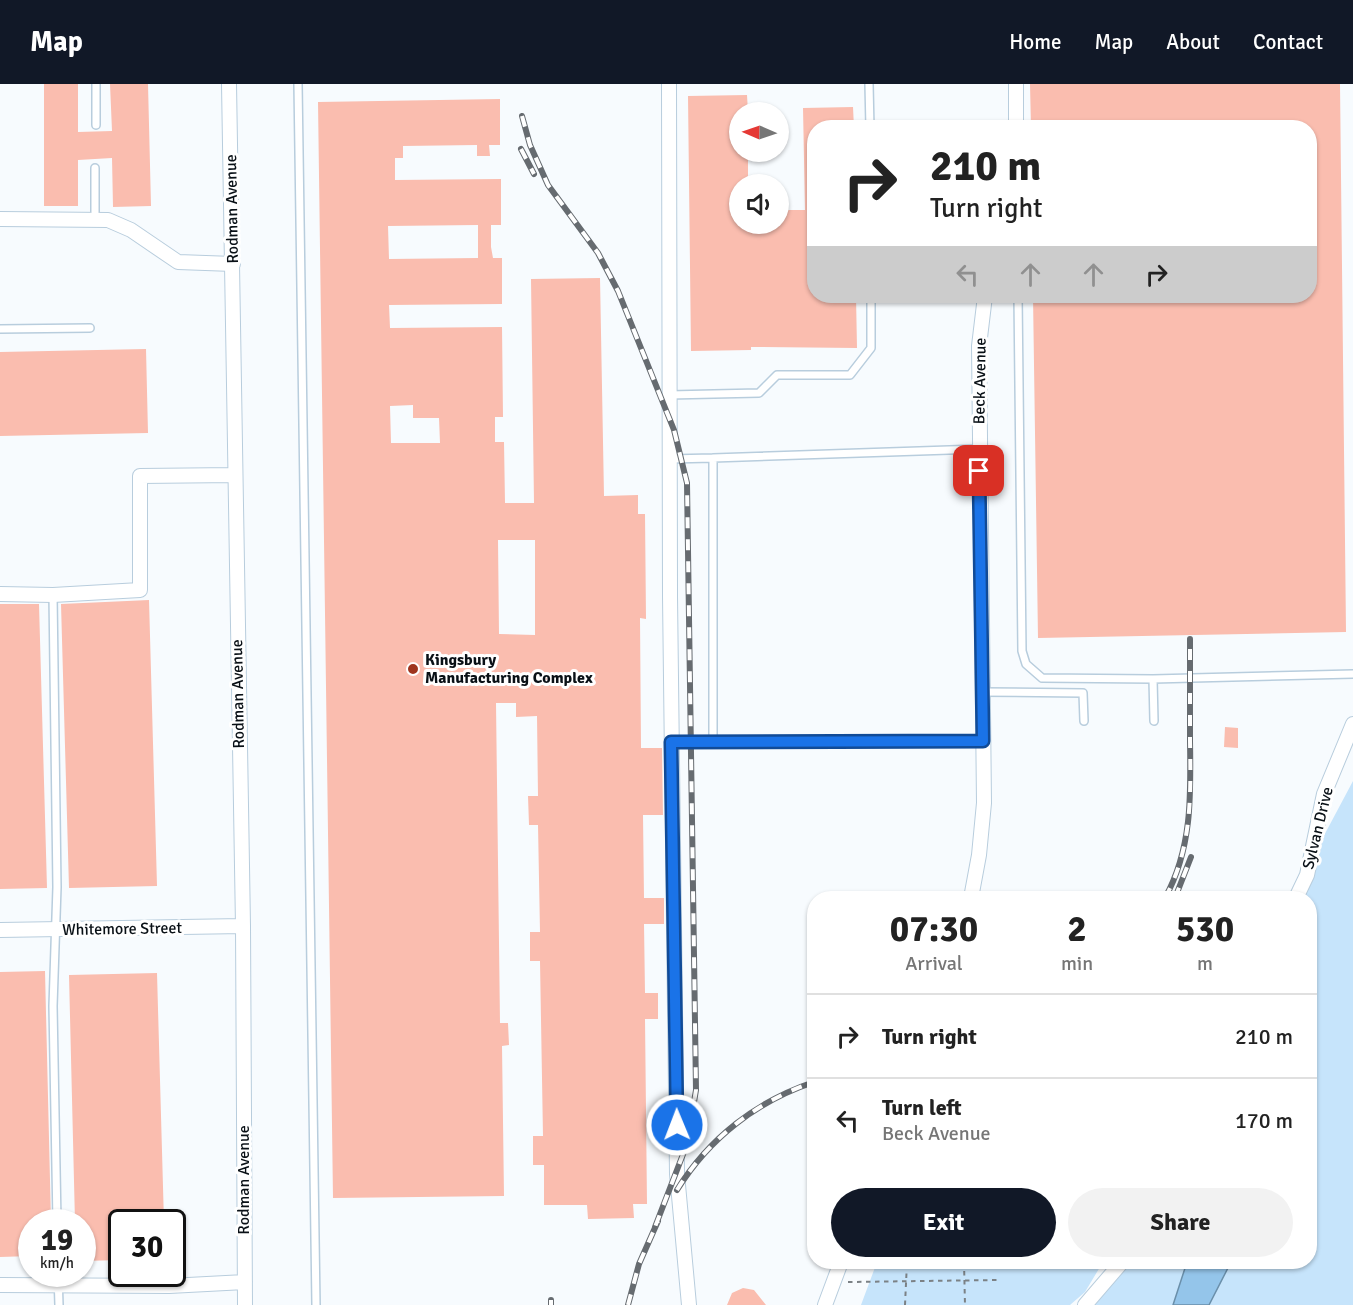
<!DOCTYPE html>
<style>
:root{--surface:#fff;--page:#f2f2f2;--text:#222;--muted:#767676;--line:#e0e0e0;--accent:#111827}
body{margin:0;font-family:Signika,sans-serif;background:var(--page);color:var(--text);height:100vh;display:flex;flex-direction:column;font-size:22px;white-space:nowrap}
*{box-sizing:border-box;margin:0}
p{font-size:20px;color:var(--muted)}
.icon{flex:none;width:33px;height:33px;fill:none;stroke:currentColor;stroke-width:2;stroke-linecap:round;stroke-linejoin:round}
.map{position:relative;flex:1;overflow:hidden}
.details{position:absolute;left:807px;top:807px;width:510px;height:378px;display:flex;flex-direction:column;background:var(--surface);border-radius:24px;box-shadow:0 2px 4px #0004}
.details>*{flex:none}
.top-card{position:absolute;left:807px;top:36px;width:510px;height:183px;border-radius:24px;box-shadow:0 2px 4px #0004;background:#fff;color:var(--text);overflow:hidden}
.needle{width:39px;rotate:272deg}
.tools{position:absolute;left:729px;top:18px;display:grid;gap:12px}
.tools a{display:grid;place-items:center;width:60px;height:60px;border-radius:50%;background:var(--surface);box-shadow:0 2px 4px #0004;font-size:30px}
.speed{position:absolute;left:18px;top:1125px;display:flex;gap:12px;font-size:30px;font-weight:700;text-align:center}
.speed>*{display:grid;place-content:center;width:78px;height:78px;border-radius:50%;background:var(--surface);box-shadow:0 2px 4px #0004;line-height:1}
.speed small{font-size:15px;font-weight:400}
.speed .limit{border:3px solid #111;border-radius:9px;background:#fff;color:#111}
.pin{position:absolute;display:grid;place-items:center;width:51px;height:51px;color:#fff;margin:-26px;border-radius:12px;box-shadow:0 3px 9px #0006}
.me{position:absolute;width:66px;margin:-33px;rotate:359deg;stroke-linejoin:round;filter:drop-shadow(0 0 4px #0008)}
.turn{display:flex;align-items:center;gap:21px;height:126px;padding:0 24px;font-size:27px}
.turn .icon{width:78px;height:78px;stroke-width:2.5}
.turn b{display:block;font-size:42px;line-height:51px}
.lanes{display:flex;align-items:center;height:57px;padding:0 24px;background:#0003;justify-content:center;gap:30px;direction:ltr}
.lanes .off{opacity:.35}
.eta{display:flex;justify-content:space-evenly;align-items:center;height:102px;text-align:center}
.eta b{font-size:36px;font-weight:700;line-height:42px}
.primary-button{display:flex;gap:12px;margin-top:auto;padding:12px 24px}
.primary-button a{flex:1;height:69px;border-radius:36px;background:var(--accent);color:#fff;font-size:24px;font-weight:700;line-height:69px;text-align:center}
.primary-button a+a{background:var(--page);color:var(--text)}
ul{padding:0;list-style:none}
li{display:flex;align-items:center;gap:18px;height:84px;padding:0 24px;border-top:2px solid var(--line)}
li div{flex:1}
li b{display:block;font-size:22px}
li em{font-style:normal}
header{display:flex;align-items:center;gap:36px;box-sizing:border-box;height:84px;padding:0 30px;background:var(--accent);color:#fff}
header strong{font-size:28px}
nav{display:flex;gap:33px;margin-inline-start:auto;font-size:21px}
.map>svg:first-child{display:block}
.green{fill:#c6e4fb}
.water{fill:#94c5ea;stroke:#6a8faa;stroke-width:1.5}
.building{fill:#fabdaf;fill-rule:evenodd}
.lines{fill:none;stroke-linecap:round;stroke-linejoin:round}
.lane-casing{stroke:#b8cddd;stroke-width:10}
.street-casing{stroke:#b8cddd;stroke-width:16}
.path{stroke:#7b8185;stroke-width:2;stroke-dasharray:4.5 4.5;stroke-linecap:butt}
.lane{stroke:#fff;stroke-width:7}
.street{stroke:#fff;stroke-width:14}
.rail-casing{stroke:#666b70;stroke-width:6}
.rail{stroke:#fff;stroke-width:4;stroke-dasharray:11;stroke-linecap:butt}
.route-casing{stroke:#114b97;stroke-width:15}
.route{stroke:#1a73e8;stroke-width:10}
.poi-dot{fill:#9e351e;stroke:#fff;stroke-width:2}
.labels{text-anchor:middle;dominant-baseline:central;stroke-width:6;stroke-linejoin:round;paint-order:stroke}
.street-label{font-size:16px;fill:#091016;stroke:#fff}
.poi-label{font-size:16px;font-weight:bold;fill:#091016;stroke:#fff;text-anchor:start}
</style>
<header>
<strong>Map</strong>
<nav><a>Home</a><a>Map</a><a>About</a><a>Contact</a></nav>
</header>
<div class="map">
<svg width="1353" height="1221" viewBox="0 0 1353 1221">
<rect width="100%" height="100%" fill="#f7fbfe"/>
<path class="green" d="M1353,697V1221H1093L1130,1178H1310V814H1303L1320,759Z
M877,1178H1103L1085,1208L1070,1221H861Z"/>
<path class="water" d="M1187,1178H1231L1209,1221H1173Z"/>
<path class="building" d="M44,0H78V48L112,47L110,0H148L151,122L113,123L112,74L78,76V122H44Z
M1030,0H1340L1346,548L1038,554L1033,212H1310V44H1031Z
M747,11L748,28H740V68H748V100H740V140H778V126H805L803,24L853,23L854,44H814V212H856L857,264L751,263V266L691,267L688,12Z
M500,15V61H489L490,72H477V61L403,62V74H395V96L501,95V141H491V163L493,174H502V220L389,221L390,244L502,243L503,333H495V358H504L505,419H534L531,195L600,194L604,412L638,411V430H645L646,535L640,534L641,664H662L663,731H643L644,814H664V840H644L645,909H658V935H645L647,1120H633L634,1134L588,1135L587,1121H544V1081H533V1052H543L540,877H530V848H540L538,741H529L528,712H538L537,632L516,633V619H496L500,939H508L509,961L502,962L504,1112L333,1114L318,18ZM478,141V174L389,175L388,142ZM413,321V334H439L440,359H391L390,322ZM498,456H535V551L499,550Z
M146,265L148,349L0,352V268Z
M149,516L157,802L69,804L61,520Z
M0,520H39L47,804L0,805Z
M1225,643L1238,644V664L1224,663Z
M45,887L51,1138H32V1172L0,1173V888Z
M157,889L164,1138H122V1176L82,1177V1138H75L69,891Z
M743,1204L754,1206L766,1221H727L732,1209Z"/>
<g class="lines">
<defs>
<path id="lane" d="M96,0V41
M298,0L316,1221
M869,0L870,44
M95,84V134
M1018,212L1022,567L1026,580L1042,594L1153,595L1154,637
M0,245L90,244
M669,311L759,309L777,291H850L871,264V212
M979,365L713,374V659L983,657
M669,375L713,374
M53,511L57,803L53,922L57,1138
M1153,595L1353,590
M982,608L1083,609L1084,637
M671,658L713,659
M58,1190L59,1221"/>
<path id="street" d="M229,0L243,842L245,1221
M669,0L670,512L677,1090L689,1221
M1016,0V44
M0,135L108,136L131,146L178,178L233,180
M0,510L53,511L140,506V392L235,391
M971,814L979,771L984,719L979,262L985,212
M1296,814L1307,791L1324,710L1353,640
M0,846L243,842
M0,1201L169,1202L245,1198
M825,1221L841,1178
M1085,1221L1122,1178"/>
</defs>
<use href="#lane" class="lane-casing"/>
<use href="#street" class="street-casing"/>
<path class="path" d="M964,1178L965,1221
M848,1198L998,1196
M905,1221L907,1178"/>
<use href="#lane" class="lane"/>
<use href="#street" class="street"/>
<defs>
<path id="rail" d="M522,32L530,61L548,101L598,169L618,207L674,346L687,399L696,1006L687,1060L655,1143
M521,65L534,90
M1165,814C1192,765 1191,712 1190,657C1190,623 1190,589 1190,555
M1175,814L1191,773
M677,1106C709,1054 757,1017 814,998
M551,1216V1221
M628,1221L639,1180L658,1137"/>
</defs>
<use href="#rail" class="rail-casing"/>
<use href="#rail" class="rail"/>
</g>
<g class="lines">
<defs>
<path id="route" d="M677,1041L671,658L983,657L979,387"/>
</defs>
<use href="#route" class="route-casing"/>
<use href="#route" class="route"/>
</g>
<circle class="poi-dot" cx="413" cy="585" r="6"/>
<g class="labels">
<g class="street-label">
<text transform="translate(232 125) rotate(-91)">Rodman Avenue</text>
<text transform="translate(980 297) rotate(-89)">Beck Avenue</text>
<text transform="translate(238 610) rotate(-91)">Rodman Avenue</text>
<text transform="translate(1318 744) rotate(-76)">Sylvan Drive</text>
<text transform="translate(122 845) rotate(-1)">Whitemore Street</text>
<text transform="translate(244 1096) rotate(-90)">Rodman Avenue</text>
</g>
<g class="poi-label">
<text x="425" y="576">Kingsbury<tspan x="425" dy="18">Manufacturing Complex</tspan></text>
</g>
</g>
</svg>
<div class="tools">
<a><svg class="needle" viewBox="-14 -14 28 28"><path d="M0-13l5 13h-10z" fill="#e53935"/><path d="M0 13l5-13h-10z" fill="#767676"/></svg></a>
<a><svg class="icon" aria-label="sound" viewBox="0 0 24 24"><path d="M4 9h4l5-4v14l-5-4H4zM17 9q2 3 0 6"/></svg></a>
</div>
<div class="speed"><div>19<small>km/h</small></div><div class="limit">30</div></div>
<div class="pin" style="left:979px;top:387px;background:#d93025"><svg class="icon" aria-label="arrive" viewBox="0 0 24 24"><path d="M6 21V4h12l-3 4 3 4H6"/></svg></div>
<svg class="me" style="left:677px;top:1041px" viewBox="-20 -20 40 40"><circle r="17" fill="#1a73e8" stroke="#fff" stroke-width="3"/><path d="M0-11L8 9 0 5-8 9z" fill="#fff"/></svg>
<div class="top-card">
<div class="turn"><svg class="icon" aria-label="right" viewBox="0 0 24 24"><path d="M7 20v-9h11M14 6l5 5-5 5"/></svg><div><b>210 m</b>Turn right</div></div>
<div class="lanes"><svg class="icon off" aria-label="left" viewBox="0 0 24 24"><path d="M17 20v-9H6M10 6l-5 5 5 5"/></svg><svg class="icon off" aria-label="ahead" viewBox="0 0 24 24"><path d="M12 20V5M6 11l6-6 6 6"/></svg><svg class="icon off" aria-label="ahead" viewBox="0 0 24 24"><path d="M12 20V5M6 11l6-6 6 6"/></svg><svg class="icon" aria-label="right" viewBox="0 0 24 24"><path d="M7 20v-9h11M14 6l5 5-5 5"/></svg></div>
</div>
<section class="details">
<div class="eta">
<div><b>07:30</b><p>Arrival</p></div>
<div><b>2</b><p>min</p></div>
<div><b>530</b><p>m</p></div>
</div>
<ul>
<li><svg class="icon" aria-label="right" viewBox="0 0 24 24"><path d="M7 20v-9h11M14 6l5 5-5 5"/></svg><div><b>Turn right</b></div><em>210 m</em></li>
<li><svg class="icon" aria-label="left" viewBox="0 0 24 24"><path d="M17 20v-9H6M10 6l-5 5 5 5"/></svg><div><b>Turn left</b><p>Beck Avenue</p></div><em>170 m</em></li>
</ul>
<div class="primary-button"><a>Exit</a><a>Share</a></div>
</section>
</div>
